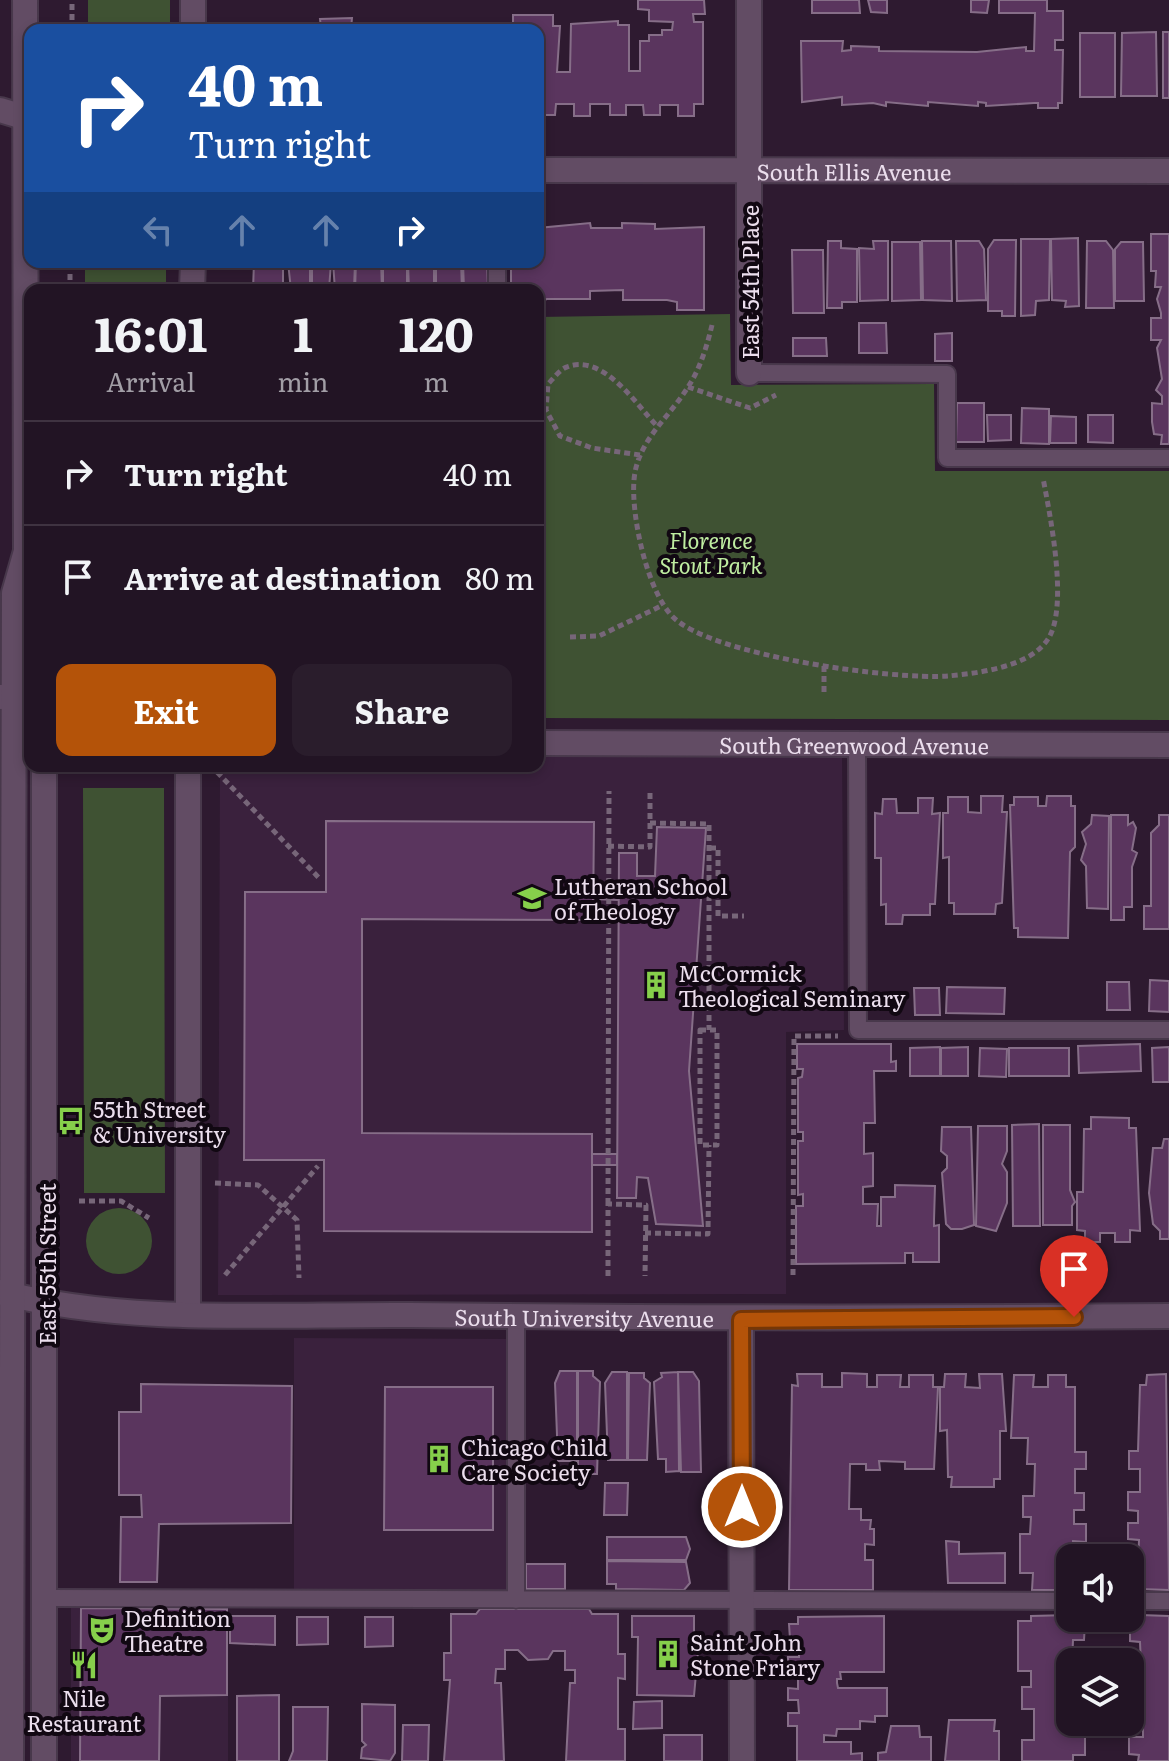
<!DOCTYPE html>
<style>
:root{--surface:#221424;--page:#2a1d2c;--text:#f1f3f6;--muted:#a29ea6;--line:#3f3341;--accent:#b45309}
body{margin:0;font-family:Literata,serif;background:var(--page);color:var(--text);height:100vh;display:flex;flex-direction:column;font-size:30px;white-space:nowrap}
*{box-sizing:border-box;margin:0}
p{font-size:26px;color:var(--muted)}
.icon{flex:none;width:44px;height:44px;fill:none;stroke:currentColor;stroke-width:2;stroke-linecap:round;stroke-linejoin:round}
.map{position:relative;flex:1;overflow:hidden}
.panel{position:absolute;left:24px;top:284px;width:520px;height:488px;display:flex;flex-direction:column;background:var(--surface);border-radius:16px;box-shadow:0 4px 12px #0003,0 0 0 2px var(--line)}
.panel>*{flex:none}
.banner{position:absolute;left:24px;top:24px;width:520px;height:244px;border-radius:16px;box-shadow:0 4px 12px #0003,0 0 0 2px var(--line);background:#1a4fa0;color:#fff;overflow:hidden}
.tools{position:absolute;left:1056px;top:1544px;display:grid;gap:16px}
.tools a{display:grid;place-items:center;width:88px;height:88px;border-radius:16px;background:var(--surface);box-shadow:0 4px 12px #0003,0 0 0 2px var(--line);font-size:40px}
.pin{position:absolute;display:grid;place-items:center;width:68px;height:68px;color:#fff;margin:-82px -34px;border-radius:50% 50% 50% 0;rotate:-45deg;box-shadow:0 0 8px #0007}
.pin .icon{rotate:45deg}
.me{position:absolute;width:88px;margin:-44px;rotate:0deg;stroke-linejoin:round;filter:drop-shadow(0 0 6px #0008)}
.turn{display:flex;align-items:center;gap:28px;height:168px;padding:0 32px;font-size:36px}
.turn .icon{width:104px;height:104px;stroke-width:2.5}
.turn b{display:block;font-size:56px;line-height:68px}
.lanes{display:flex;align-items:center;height:76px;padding:0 32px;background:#0003;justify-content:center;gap:40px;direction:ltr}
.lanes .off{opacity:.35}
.eta{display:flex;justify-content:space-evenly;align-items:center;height:136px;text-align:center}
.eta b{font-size:48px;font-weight:700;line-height:56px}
.action{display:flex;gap:16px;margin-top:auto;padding:16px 32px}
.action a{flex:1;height:92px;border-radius:16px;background:var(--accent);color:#fff;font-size:32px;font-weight:700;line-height:92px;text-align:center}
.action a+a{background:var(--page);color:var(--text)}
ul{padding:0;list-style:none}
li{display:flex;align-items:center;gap:24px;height:104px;padding:0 32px;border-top:2px solid var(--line)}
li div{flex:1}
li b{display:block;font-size:30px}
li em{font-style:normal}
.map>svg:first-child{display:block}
.built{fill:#3a213d}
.green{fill:#3f5233}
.building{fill:#5a355e;stroke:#866e88;stroke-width:2}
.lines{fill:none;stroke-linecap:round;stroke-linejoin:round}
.service-casing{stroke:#48384b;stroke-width:20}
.minor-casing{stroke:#48384b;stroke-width:28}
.tertiary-casing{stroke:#48384b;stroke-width:28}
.path{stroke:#776679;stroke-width:5;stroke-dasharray:6 4;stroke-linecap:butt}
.service{stroke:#624c64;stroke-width:16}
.minor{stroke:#624c64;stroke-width:24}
.tertiary{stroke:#624c64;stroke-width:24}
.route-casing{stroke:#753606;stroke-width:20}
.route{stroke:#b45309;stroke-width:14}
.labels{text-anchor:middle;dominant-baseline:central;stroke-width:8;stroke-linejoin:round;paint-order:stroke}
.street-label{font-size:22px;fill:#ebdeed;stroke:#110812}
.park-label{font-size:22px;font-style:italic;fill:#bfeda1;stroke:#110812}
.poi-label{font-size:22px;fill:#ebdeed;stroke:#110812;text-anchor:start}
</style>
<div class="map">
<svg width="1169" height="1761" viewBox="0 0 1169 1761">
<rect width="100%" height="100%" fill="#2e1a30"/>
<path class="built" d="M538,750H842L844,1030L786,1032V1294L218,1295L220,766H538Z
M294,1338L516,1339V1600H294Z
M71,1599H228V1761H71Z"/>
<path class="green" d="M88,0H170V30H88Z
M85,262H166V290H85Z
M730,314L731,385L934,384L935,471H1169V720L538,718V317Z
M83,788H164L165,1193H84Z
M86 1241a33 33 0 1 1 66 0a33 33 0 1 1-66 0Z"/>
<path class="building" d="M638,0H704L705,14H693L694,22H703V104H694V116H678V105H660V115H644L643,105H626V115H610V104H590V116H574V104H556L555,115H540L538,30H509V26H513V15H553V26H560L557,72H570L571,24L618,21V25H629V71H640V41H649V35H662V30H672L673,22L649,21V10L638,9Z
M812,0H859L860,13H812Z
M868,0H887V13L871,12Z
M971,0H989L987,13L971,12Z
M999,0H1047V11H1063V40H1055V50H1063L1062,103H1058V108H1038V103H1034L986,106V103L978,102V106L928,102V106L886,102V106L873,103L842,105V97L802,102L801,41H843L842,51L851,50V46L879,47V51L977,52L1026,47V51H1034L1035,13H999Z
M352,18L351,29L366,30H307L321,28L320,19Z
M1156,32L1157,96H1121L1122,33Z
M1163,32H1169V98H1163Z
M1080,33H1115V97H1080Z
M590,223L591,228H622V223L655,224V229L704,227V310H677V302L667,300H623V290L590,291V299H547L538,302V310V290H511V262H538V228Z
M1151,234H1169V444H1161L1162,435L1154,434L1152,422V403L1162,404V396L1156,390L1162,379L1157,348L1161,340H1151V318H1161V313L1157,299L1161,287H1155L1156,271H1151Z
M1078,238L1079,306L1065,307L1066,301L1052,300L1051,239Z
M1021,239H1050L1049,300L1036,301L1035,315L1021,316Z
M994,240H1016L1015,316H1002V311H988V249Z
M828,241H841V248L857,249V302H842V308H827Z
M873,241H888V300L860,301L859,248L874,249Z
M922,241H951L952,301L923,300Z
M956,241H979L984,249L986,300L957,301Z
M1087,241H1106L1113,250L1114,308H1086Z
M892,242H920L921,300L892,301Z
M1121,242H1143L1144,301H1115V249Z
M792,250H823L824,313H793Z
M254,262H283V290H253Z
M288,262H310V290H291Z
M312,262H331L329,290H312Z
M333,262H355L354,290H335Z
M356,262H381L382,289L355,290Z
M383,262H407V290H383Z
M408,262H434V290H409Z
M436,262H461L462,290H436Z
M463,262H487L488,290H464Z
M859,323H886L887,353H859Z
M952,333V361H935V334Z
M793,338H826L827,356H793Z
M957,403H984V442H956Z
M1022,408L1049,409V444L1021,443Z
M987,415H1011V440L988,441Z
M1088,415H1113V443L1088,442Z
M1051,416L1076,417V443H1050Z
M981,796H1003L1002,812H1007L1002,903L996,904L995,914H954V903H949V857L943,858V813H948V797H968V812L981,813Z
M1047,796H1071V806H1075V847L1070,852L1068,938L1018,937V928H1014L1010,805H1014V797H1038V806H1046Z
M918,798H933L932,814L940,813L935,904H930V915H903L902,924H886V904L881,905V858H875V813L882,814L883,799H896L897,813H918Z
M1092,815L1109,816L1108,909L1087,908L1086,866L1081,860L1086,844L1082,832L1091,824Z
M1111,815H1128V825L1133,822L1136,828L1132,850L1137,853L1132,867V907H1124V920H1111Z
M1159,815H1169V929H1144V906H1151V833L1159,825Z
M326,821L594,822L593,920L362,919V1133L592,1134V1232L324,1231V1160H244L245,892H326Z
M657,827L706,828L689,1071L703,1226L656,1224L648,1178L637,1177L636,1198H617L619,853H637V876H655Z
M593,889H618V900L593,899Z
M1150,980L1169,981V1012L1149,1011Z
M1107,982H1129L1130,1010H1107Z
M947,987L1005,988L1004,1014L946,1013Z
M914,988H939L940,1015H915Z
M797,1044H891V1062L896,1061V1071H874L875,1123H864V1154L873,1153V1186L863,1187V1204H878L877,1226H881V1197H895V1185L935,1186L934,1220V1226L939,1225V1262H913V1253H905V1263L796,1264V1206H803V1194L798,1195V1141H803V1132H798V1078L802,1077L803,1069H797Z
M1140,1044L1141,1071L1079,1073L1078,1046Z
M940,1047V1076H910V1048Z
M968,1047V1076H941V1048Z
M1169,1047V1082H1153L1152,1048Z
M980,1048L1007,1049L1006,1077L979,1076Z
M1009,1048H1069V1076H1009Z
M1091,1117L1129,1118V1128H1136L1140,1231L1130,1230V1242H1115V1233H1100V1242H1085V1231L1077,1230V1192H1083L1084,1129H1091Z
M1039,1124L1040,1226H1013L1012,1125Z
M1043,1125H1070V1190L1075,1202L1072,1206V1225H1043Z
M978,1126H1007V1151L1002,1164L1007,1172V1203L996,1231L976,1226Z
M942,1127H971L974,1225L962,1229H951L946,1224L942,1173L947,1168V1156L941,1151Z
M1164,1139H1169V1239H1160V1231L1153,1224L1149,1193L1153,1148H1162Z
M592,1154H617V1165H592Z
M560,1371H577V1461H558L555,1383Z
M578,1371H593V1376L600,1382L597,1474H578Z
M612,1372H627V1460H608L605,1383Z
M678,1372H693L699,1381L701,1472H681Z
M678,1372L679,1471L666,1472V1459H658L654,1382L662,1377L661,1373Z
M629,1373H644V1378L650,1383L647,1460H628Z
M842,1373L867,1374V1387H877V1375H901L900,1387H909V1375H933V1387H938L934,1469H905V1462L879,1461L880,1470H866V1464H850L849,1509H861V1520H871L870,1529H874V1545L865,1544V1560H873V1590H789L792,1385L798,1386L797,1374H822V1387H842Z
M945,1374H966L965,1387L980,1388L979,1374H1002L1006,1431H1000V1479H994V1487H951L952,1477H948L947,1430L940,1431V1387H944Z
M1166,1374L1169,1590L1139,1589V1582H1130V1565H1138L1139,1540L1128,1539V1523H1138V1511L1128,1510V1492H1140V1469H1129V1451H1138L1140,1385H1146L1147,1375Z
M1014,1375H1034L1033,1387H1048V1375H1066V1387H1075V1452H1086V1469H1075V1493H1084V1510H1074V1524H1086V1542L1073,1541L1070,1590H1032L1033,1573H1020V1534H1030L1031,1517H1023V1496H1034L1035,1464H1027L1028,1438H1011Z
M141,1384L292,1386L291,1523L159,1524L157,1582H120L121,1517H142L141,1495H119V1412H141Z
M385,1387H493V1530H384Z
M605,1483H628L627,1515H604Z
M607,1537H686L690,1549L686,1560H607Z
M946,1541L959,1542V1554L1005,1553V1583H948Z
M607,1561L686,1562L690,1583L684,1590L616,1589V1584H607Z
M526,1564H565V1589H526Z
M81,1608L227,1609V1695L160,1696L159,1761H80Z
M480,1609H589L592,1614H618V1654H625V1679L618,1678V1729H625V1761H566L570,1683H575V1670H565V1651H553L548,1659L528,1660L518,1650H505V1669H496L495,1683H501L504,1761H444L450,1680H444V1653H451V1614H476Z
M1070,1615L1073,1622L1085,1623L1084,1640H1073L1070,1722L1073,1736H1085V1755H1073V1761H1022V1740H1034V1709H1022V1687H1031V1671H1018V1621H1031V1616Z
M1140,1615L1169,1616V1761H1138L1139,1755L1129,1754V1737H1143V1714H1130V1697H1138V1682H1130V1665L1141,1664L1140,1642L1130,1641V1623H1141Z
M230,1616H275V1645L230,1643Z
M632,1616H694V1635L699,1640L694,1696L637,1695L638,1637H632Z
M884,1616V1672H840L841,1679H837V1683L838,1688H887V1716H875V1722L860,1721V1729H837L836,1736L824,1735V1742H851V1754L862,1753V1761H797V1726H788V1713H799L798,1700H788V1688L798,1689V1671H788V1657H799V1638L790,1639L789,1624H798V1617Z
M297,1617H328V1644L297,1645Z
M365,1617H393V1646L365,1647Z
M279,1695V1761H237V1696Z
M662,1701V1728L633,1729L634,1702Z
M362,1704L395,1705V1753L390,1761L361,1758L362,1748L366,1745L362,1741Z
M293,1707H328L327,1761H289L293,1751Z
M949,1720H995L994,1731H999V1761H945Z
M403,1725H429L428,1761H402Z
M891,1726H919L920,1737H931V1761H878V1753L886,1752Z
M664,1735H702V1761H664Z"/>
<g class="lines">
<defs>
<path id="service" d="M497,262V290
M749,373L947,374V458H1169
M857,744L858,1030H1169
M45,1598L1070,1601
M516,1600V1317
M1130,1601H1169"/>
<g id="minor">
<path d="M193,0V30"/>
<path d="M0,110L30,119"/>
<path id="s1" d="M538,170L1169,171"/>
<path d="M192,290L193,262"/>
<path d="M749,373V0"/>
<path d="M0,697L30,696"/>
<path id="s2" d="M538,743L1169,745"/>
<path d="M188,766V1313"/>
<path id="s3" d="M0,1292C127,1325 277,1314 409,1315C662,1318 915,1318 1169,1316"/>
<path d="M741,1320L742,1761"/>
</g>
<path id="tertiary" d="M44,766V1761
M11,1761L14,593L26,551L25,0"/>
</defs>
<use href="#service" class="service-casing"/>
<use href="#minor" class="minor-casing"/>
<use href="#tertiary" class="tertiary-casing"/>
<path class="path" d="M72,30V0
M70,290V262
M712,325C707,346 700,369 688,387C669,418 637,441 634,480C631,516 647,591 673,617C712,656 893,680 948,676C979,673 1030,667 1048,639C1069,607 1050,515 1043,478
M688,387L750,408L776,395
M640,455L592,448L560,436L546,410L548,384C553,379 560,369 567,367C603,353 636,404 657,426
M570,637L599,636L663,605
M824,666V692
M217,772L321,880
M650,823L709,824V1030
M608,846L650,847V791
M710,848H718V916H744
M700,1030H717V1145H700Z
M215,1183L258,1185L297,1220L299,1278
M79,1201H121L149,1218
M608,1204L609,791
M645,1233L708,1234L709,1145
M225,1275L318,1166
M793,1275L794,1036H838
M608,1276V1204L646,1205L645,1276"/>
<use href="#service" class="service"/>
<use href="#minor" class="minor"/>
<use href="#tertiary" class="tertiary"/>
</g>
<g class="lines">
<defs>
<path id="route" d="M742,1507L741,1320L1074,1317"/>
</defs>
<use href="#route" class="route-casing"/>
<use href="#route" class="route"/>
</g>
<defs>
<symbol id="university-bare" viewBox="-9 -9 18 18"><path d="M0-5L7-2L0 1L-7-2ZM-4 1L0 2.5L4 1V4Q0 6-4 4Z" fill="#86cf4b" stroke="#110812" stroke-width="2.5" paint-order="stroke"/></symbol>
<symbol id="building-bare" viewBox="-9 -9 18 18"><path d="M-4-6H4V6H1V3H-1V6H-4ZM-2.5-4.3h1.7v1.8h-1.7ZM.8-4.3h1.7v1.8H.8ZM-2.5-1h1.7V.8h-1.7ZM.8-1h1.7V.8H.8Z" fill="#86cf4b" stroke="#110812" stroke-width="2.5" paint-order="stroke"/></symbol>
<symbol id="bus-bare" viewBox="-9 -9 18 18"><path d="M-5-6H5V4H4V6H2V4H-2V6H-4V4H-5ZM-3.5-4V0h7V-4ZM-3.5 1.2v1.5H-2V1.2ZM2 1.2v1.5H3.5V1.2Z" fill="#86cf4b" stroke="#110812" stroke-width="2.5" paint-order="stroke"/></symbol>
<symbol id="theatre-bare" viewBox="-9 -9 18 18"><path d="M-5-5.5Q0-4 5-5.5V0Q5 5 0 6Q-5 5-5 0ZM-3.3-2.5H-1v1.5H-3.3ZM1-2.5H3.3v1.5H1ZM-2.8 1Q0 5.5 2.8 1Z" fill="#86cf4b" stroke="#110812" stroke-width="2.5" paint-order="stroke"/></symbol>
<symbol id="restaurant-bare" viewBox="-9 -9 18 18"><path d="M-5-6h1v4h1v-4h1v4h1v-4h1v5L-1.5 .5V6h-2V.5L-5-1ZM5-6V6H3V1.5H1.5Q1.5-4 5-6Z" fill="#86cf4b" stroke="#110812" stroke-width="2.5" paint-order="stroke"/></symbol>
</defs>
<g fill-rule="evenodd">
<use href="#university-bare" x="512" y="878" width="40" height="40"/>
<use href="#building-bare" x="636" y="965" width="40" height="40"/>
<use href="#bus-bare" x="51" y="1101" width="40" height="40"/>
<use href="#building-bare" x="419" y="1439" width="40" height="40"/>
<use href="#theatre-bare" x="82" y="1610" width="40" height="40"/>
<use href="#building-bare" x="648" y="1634" width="40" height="40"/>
<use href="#restaurant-bare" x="64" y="1645" width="40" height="40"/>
</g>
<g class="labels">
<g class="street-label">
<text stroke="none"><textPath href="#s1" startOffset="316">South Ellis Avenue</textPath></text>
<text transform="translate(749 282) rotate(-90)">East 54th Place</text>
<text stroke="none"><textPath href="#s2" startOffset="316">South Greenwood Avenue</textPath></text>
<text transform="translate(46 1264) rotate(-90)">East 55th Street</text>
<text stroke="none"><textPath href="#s3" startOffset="586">South University Avenue</textPath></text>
</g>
<g class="park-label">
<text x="711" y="539">Florence<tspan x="711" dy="25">Stout Park</tspan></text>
</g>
<g class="poi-label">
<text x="554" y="885">Lutheran School<tspan x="554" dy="25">of Theology</tspan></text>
<text x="678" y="972">McCormick<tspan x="678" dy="25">Theological Seminary</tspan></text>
<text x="93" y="1108">55th Street<tspan x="93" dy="25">&amp; University</tspan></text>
<text x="461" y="1446">Chicago Child<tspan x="461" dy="25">Care Society</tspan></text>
<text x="124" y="1617">Definition<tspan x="124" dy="25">Theatre</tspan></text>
<text x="690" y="1641">Saint John<tspan x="690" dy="25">Stone Friary</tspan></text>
<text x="84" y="1697" text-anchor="middle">Nile<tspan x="84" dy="25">Restaurant</tspan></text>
</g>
</g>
</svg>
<div class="tools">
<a><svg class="icon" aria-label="sound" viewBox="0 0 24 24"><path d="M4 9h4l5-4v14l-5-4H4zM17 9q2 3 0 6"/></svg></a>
<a><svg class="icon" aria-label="layers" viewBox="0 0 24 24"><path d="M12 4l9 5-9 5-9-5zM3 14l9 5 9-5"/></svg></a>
</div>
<div class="pin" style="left:1074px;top:1317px;background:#d93025"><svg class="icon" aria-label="arrive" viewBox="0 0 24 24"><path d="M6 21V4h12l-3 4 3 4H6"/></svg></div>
<svg class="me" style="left:742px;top:1507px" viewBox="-20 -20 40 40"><circle r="17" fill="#b45309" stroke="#fff" stroke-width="3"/><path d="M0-11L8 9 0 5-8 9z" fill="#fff"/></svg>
<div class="banner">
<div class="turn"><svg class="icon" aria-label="right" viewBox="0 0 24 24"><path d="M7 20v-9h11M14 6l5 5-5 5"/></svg><div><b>40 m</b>Turn right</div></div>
<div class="lanes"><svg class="icon off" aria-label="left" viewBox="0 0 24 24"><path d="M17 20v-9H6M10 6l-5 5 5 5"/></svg><svg class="icon off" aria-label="ahead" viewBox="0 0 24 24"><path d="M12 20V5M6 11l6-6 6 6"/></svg><svg class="icon off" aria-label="ahead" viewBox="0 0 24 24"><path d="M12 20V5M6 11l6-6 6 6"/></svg><svg class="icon" aria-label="right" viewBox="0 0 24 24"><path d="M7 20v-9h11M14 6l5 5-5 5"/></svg></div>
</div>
<section class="panel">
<div class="eta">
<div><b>16:01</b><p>Arrival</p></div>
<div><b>1</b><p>min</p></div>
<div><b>120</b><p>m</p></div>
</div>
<ul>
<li><svg class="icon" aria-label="right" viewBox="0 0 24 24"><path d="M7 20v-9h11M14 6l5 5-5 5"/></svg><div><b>Turn right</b></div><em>40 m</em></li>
<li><svg class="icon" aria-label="arrive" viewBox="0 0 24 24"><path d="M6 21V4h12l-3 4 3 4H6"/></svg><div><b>Arrive at destination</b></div><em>80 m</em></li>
</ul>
<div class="action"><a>Exit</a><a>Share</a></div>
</section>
</div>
